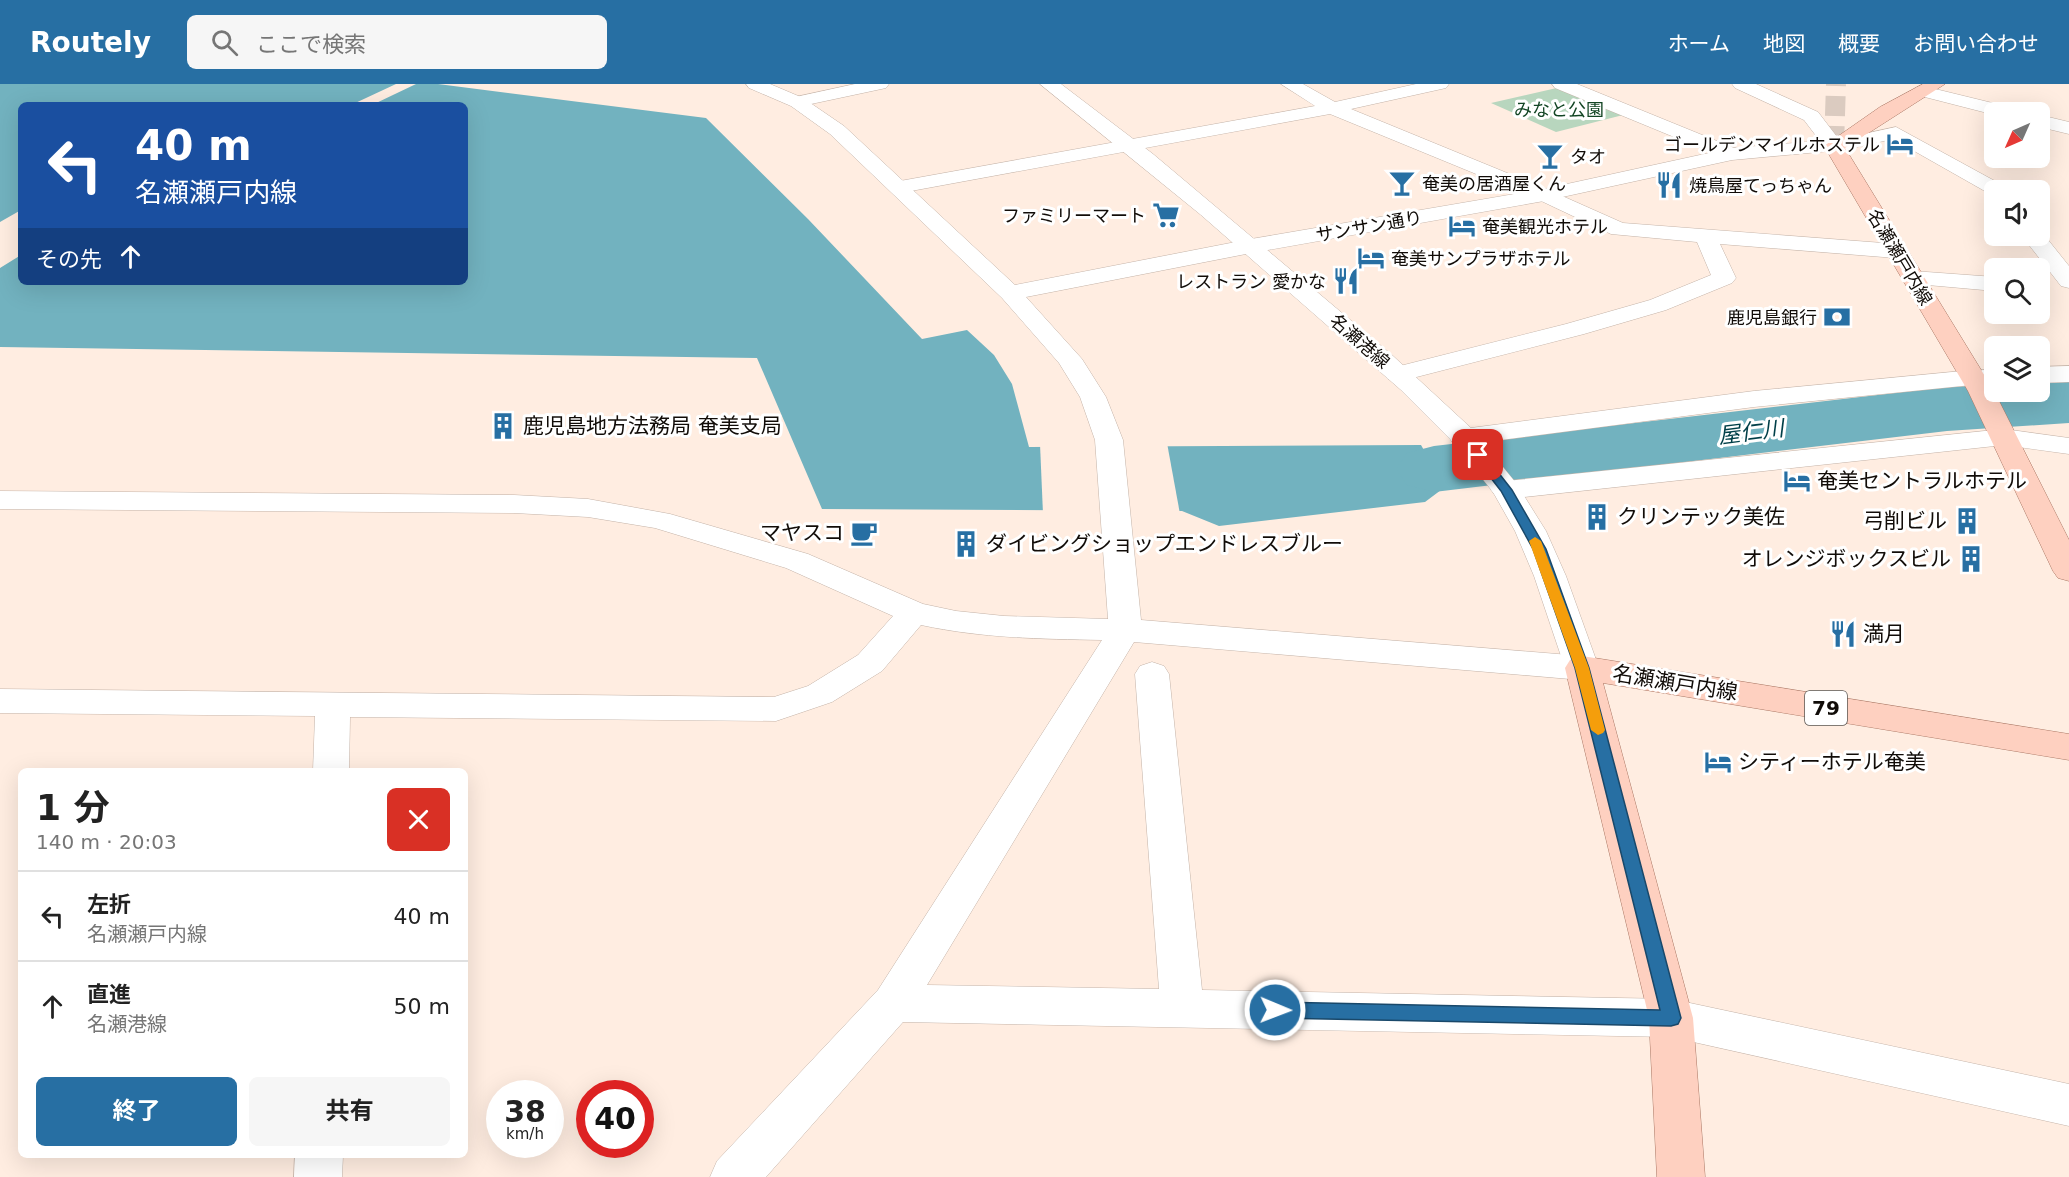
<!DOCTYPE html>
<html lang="ja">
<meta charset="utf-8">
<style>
:root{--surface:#fff;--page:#f6f6f6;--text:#222;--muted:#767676;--line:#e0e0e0;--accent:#276fa3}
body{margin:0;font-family:"DejaVu Sans","Noto Sans JP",sans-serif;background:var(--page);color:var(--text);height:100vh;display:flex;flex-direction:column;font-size:22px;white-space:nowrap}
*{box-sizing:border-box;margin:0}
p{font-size:20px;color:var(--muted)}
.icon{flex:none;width:33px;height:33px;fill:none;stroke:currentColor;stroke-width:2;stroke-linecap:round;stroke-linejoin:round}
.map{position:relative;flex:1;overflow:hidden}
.panel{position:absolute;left:18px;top:684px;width:450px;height:390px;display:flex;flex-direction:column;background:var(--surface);border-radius:9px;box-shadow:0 6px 24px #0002}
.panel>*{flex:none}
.banner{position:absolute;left:18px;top:18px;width:450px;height:183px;border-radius:9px;box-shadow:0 6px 24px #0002;background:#1a4fa0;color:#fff;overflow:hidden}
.needle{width:39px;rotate:225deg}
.fabs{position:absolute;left:1984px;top:18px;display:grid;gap:12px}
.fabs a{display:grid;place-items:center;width:66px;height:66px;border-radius:9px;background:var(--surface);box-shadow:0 6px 24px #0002;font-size:30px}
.speed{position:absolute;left:486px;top:996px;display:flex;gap:12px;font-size:30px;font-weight:700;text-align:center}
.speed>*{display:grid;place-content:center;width:78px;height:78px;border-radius:50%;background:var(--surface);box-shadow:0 6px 24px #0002;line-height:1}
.speed small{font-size:15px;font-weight:400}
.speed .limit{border:9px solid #d22;background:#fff;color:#111}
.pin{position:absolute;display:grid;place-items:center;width:51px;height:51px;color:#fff;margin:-26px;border-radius:12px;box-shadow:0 3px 9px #0006}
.me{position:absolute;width:66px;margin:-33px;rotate:91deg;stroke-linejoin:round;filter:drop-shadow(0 0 4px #0008)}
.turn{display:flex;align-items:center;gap:21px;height:126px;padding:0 18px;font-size:27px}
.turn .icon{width:78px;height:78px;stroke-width:2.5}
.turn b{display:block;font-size:42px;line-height:51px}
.then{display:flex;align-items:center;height:57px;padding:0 18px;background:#0003;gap:12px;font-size:22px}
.round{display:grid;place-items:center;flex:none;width:63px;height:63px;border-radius:9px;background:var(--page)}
.head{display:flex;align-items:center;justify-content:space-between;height:102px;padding:0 18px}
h1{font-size:36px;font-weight:700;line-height:45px}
.cta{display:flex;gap:12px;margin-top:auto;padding:12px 18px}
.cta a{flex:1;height:69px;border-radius:9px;background:var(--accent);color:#fff;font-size:24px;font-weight:700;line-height:69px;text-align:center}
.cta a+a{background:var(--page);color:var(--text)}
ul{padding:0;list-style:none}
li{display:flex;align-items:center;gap:18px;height:90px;padding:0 18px;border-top:2px solid var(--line)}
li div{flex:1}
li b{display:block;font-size:22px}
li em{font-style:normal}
header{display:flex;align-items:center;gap:36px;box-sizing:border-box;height:84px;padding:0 30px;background:var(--accent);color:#fff}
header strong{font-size:28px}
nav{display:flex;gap:33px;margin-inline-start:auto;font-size:21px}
.search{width:420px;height:54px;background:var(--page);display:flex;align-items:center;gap:15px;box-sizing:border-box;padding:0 21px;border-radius:9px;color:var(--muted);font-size:22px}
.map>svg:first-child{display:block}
.green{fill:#b8d6be}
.water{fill:#72b2bf}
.pier{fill:#ffede1}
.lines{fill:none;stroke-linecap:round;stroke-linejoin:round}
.river{fill:#72b2bf;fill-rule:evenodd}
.minor-tunnel{stroke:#dbcbc0;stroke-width:20;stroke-dasharray:20 10;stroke-linecap:butt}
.minor-casing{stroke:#c4b3a8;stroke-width:1}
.tertiary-casing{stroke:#c4b3a8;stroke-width:1}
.secondary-casing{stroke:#c4b3a8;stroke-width:1}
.primary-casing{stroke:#aa7764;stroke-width:1}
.minor{fill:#fff;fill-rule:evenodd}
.tertiary{fill:#fff;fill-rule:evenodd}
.secondary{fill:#fff;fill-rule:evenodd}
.primary{fill:#fed0c0;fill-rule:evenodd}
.route{fill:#276fa3;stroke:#19486a;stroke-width:1.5}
.slow{fill:#f59e0b}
.labels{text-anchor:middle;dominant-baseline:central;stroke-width:6;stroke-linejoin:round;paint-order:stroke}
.far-park-label{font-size:18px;fill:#134524;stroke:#fff}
.far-poi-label{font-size:18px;fill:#110c08;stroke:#fff;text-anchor:start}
.far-street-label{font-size:18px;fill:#110c08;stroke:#fff}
.shield{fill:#fff;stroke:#585552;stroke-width:1.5}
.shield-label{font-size:20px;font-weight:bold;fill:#110c08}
.poi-label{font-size:21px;fill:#110c08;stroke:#fff;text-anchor:start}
.street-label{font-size:21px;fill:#110c08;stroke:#fff}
.water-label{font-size:22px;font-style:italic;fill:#003f48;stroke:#fff}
</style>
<header>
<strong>Routely</strong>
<div class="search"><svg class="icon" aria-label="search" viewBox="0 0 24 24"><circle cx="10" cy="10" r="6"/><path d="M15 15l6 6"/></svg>ここで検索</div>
<nav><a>ホーム</a><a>地図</a><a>概要</a><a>お問い合わせ</a></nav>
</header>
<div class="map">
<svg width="2069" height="1093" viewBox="0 0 2069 1093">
<rect width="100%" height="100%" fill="#ffede1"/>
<path class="green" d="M1561,3L1627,30L1556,48L1491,19Z"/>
<path class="water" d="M0,0H396L351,21H21V126L0,138Z
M416,0H438L706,34L808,135L922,255L967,246L994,271L1012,300L1029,363L1421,361L1445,403L1425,418L1219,442L1182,427L822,425L757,274L0,263V184L21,171V198H465V21H372Z"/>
<path class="pier" d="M1167,359L1180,430H1043L1040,360Z"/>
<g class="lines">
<path class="river" d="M2069,297V339L1947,347L1434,408L1407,401L1396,385L1407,369L1434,362L1947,303L1995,301V308H2040V298Z"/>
<path class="minor-tunnel" d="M1834,62L1836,0"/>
<defs>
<path id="minor" d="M855,0H889L886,4L797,23L791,22L788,18L791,14Z
M1281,0H1303L1335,18L1416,0H1449L1446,4L1351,25L1551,107L1623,139L1896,160L1904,162L1907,167L1904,172L1896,174L1720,160L1736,194L1732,199L1666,226L1584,250L1397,298L1388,295L1384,290L1388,285L1566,240L1650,216L1711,191L1697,158L1611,150L1537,115L1330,30L900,109L893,107L890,103L893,99L900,97L1315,22Z
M1552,0H1577L1739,66L1742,70L1739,74H1725L1555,4Z
M1896,43L2004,102L2007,106H1995V112L1990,110L1893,55L1834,68L1827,66L1824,62L1827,58Z
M2041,147L2069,182V204L2061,202L2022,152H2040Z
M1913,187L1995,193V207L1905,199L1901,194L1905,189Z
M1973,286L1982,288L1986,294L1982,300L1754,323L1463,361L1453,359L1449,353L1453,347L1463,345L1754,307Z
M2004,345L2069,354V370L2004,361L1506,415L1496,412L1491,406L1496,400L1506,397Z
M1671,915L2069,1000V1042L1671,953L1656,947L1649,934L1656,921Z"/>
<path id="tertiary" d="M746,0H770L803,14L844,42L1015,201L1251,155L1544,105L1732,64L1820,57L1804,36L1735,4L1732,0H1756L1818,28L1844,62L1841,66L1732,76L1544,117L1251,169L1026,213L1082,275L1106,313L1123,356L1141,536L1582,572L1594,576L1599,584L1594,592L1582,596L1134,558L927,901L1159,905L1135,590L1140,582L1152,578L1164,582L1169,590L1202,906L1671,915L1686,921L1693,934L1686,947L1671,953L903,938L766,1093H710L717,1077L878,906L1102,556C1041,555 981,554 921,541L882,587L832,618L776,637L350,633L349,687H313L315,632L0,629V605L774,613L808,602L858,571L893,532L786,484L655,444L588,433L514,429L0,425V407L514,411L588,415L670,430L808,470L923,520L956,527L1004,532L1108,535L1095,356L1080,313L1059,279L1002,214L830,50L791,22L749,4Z
M1923,2L2013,24L2015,28H1995V31L1917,11L1914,7L1917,3Z
M2040,31L2069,38V50L2040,43Z
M2069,282V298L2040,299V283Z
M1995,285V301L1973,302L1964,300L1960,294L1964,288Z
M295,1071H343L342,1093H294Z"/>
<path id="secondary" d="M1040,0H1061L1153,70L1392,271L1471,344L1516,399L1546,447L1566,492L1599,584L1594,592L1582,596L1570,592L1565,584L1534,492L1515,447L1493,408L1451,356L1401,306L1201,131Z"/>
<path id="primary" d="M1923,0H1945L1845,64L1994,307L2069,456V497L2058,494L2053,487L1968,307L1824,62L1880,23Z
M1582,572L2069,650V676L1603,599L1693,934L1705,1093H1657L1649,934L1565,584L1570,576Z"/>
</defs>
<use href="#minor" class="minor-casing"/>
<use href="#tertiary" class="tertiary-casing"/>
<use href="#secondary" class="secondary-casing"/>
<use href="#primary" class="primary-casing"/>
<use href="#minor" class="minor"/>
<use href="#tertiary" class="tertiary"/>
<use href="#secondary" class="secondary"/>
<use href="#primary" class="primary"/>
</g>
<path class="route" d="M1478,368L1483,369L1512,406L1546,465L1589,584L1681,934L1678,940L1671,942L1275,934L1269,932L1266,926L1269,921L1275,918L1660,926L1575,584L1533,465L1501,407L1473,371Z"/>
<path class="slow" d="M1535,453L1541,457L1589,584L1605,646L1603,649L1598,651L1591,646L1575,584L1529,457Z"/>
<defs>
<symbol id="hotel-bare" viewBox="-9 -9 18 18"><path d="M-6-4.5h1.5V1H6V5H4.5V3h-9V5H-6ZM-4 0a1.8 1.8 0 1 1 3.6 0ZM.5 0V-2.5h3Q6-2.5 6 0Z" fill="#276fa3" stroke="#fff" stroke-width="2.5" paint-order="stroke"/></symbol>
<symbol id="bar-bare" viewBox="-9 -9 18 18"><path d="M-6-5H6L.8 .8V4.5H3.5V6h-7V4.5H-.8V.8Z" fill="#276fa3" stroke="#fff" stroke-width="2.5" paint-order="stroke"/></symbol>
<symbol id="restaurant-bare" viewBox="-9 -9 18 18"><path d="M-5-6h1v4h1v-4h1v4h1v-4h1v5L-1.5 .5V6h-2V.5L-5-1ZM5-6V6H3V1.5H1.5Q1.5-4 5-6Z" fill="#276fa3" stroke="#fff" stroke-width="2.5" paint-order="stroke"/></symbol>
<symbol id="supermarket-bare" viewBox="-9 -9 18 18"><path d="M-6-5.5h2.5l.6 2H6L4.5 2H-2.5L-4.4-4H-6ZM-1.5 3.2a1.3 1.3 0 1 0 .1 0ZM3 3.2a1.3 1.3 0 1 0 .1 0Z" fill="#276fa3" stroke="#fff" stroke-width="2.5" paint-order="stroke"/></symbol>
<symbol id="bank-bare" viewBox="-9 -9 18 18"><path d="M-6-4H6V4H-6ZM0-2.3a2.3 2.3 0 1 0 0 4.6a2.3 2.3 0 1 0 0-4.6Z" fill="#276fa3" stroke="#fff" stroke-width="2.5" paint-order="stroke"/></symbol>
<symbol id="building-bare" viewBox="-9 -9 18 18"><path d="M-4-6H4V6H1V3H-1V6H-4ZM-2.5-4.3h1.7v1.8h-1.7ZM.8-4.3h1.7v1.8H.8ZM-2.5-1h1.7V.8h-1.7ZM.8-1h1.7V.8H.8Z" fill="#276fa3" stroke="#fff" stroke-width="2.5" paint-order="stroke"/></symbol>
<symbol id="cafe-bare" viewBox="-9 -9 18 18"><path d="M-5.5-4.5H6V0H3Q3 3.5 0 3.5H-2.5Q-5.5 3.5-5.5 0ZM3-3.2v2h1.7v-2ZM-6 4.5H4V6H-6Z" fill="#276fa3" stroke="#fff" stroke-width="2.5" paint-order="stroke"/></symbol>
</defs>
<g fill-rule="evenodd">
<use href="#hotel-bare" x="1881" y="41" width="38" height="38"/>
<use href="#bar-bare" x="1531" y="53" width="38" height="38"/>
<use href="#bar-bare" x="1383" y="80" width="38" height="38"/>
<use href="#restaurant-bare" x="1650" y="82" width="38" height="38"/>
<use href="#supermarket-bare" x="1147" y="112" width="38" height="38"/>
<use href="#hotel-bare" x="1443" y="123" width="38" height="38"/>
<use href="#hotel-bare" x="1352" y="155" width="38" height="38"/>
<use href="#restaurant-bare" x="1327" y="178" width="38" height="38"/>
<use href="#bank-bare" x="1818" y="214" width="38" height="38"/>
<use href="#building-bare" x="484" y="323" width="38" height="38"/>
<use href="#hotel-bare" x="1778" y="378" width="38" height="38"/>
<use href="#building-bare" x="1578" y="414" width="38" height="38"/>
<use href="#building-bare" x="1948" y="418" width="38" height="38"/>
<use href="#cafe-bare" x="845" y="430" width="38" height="38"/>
<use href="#building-bare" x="947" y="441" width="38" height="38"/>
<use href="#building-bare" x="1952" y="456" width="38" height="38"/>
<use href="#restaurant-bare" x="1824" y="531" width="38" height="38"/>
<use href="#hotel-bare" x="1699" y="659" width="38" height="38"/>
</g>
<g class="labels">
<g class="far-park-label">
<text x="1559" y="25">みなと公園</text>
</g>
<g class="far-poi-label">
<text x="1880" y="60" text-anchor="end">ゴールデンマイルホステル</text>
<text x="1570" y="72">タオ</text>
<text x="1422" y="99">奄美の居酒屋くん</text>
<text x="1689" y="101">焼鳥屋てっちゃん</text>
<text x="1146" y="131" text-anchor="end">ファミリーマート</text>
<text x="1482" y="142">奄美観光ホテル</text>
<text x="1391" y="174">奄美サンプラザホテル</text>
<text x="1326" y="197" text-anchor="end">レストラン 愛かな</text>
<text x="1817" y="233" text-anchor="end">鹿児島銀行</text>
</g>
<g class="far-street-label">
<text transform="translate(1369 142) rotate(-10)">サンサン通り</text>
<text transform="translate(1900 173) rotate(59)">名瀬瀬戸内線</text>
<text transform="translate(1360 257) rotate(41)">名瀬港線</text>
</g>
<rect class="shield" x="1805" y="607" width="42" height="34" rx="4.5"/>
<g class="shield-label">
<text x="1826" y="624">79</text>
</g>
<g class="poi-label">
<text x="523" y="342">鹿児島地方法務局 奄美支局</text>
<text x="1817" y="397">奄美セントラルホテル</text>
<text x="1617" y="433">クリンテック美佐</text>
<text x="1947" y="437" text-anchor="end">弓削ビル</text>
<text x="844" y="449" text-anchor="end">マヤスコ</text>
<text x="986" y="460">ダイビングショップエンドレスブルー</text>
<text x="1951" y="475" text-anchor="end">オレンジボックスビル</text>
<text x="1863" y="550">満月</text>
<text x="1738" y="678">シティーホテル奄美</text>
</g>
<g class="street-label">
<text transform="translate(1675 599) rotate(9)">名瀬瀬戸内線</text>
</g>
<g class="water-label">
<text transform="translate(1751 348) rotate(-7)">屋仁川</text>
</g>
</g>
</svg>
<div class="fabs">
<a><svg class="needle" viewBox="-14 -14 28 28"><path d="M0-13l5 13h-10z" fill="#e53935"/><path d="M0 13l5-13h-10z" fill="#767676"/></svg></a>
<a><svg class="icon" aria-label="sound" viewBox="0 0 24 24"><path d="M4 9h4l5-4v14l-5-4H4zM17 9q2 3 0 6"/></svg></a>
<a><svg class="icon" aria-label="search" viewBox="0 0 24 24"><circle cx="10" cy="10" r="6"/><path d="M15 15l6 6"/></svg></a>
<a><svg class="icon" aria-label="layers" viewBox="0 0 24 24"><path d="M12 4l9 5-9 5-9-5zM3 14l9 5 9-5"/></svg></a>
</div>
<div class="speed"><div>38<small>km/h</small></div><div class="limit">40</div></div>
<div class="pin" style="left:1478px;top:371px;background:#d93025"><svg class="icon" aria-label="arrive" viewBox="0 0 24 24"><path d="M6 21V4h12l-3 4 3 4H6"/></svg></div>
<svg class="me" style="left:1275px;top:926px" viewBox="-20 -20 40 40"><circle r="17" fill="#276fa3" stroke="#fff" stroke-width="3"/><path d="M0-11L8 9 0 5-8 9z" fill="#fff"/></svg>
<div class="banner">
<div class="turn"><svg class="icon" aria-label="left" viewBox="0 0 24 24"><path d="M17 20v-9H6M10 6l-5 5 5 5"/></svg><div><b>40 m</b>名瀬瀬戸内線</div></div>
<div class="then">その先<svg class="icon" aria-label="ahead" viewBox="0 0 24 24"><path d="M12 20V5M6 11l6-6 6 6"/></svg></div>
</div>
<section class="panel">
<div class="head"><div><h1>1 分</h1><p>140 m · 20:03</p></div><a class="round" style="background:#d93025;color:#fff"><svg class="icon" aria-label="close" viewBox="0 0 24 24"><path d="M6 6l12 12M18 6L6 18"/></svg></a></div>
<ul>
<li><svg class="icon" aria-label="left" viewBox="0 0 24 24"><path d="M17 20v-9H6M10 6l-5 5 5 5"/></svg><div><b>左折</b><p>名瀬瀬戸内線</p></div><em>40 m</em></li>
<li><svg class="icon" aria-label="ahead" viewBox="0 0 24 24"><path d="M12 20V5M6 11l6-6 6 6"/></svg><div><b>直進</b><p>名瀬港線</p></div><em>50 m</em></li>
</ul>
<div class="cta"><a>終了</a><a>共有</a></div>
</section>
</div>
